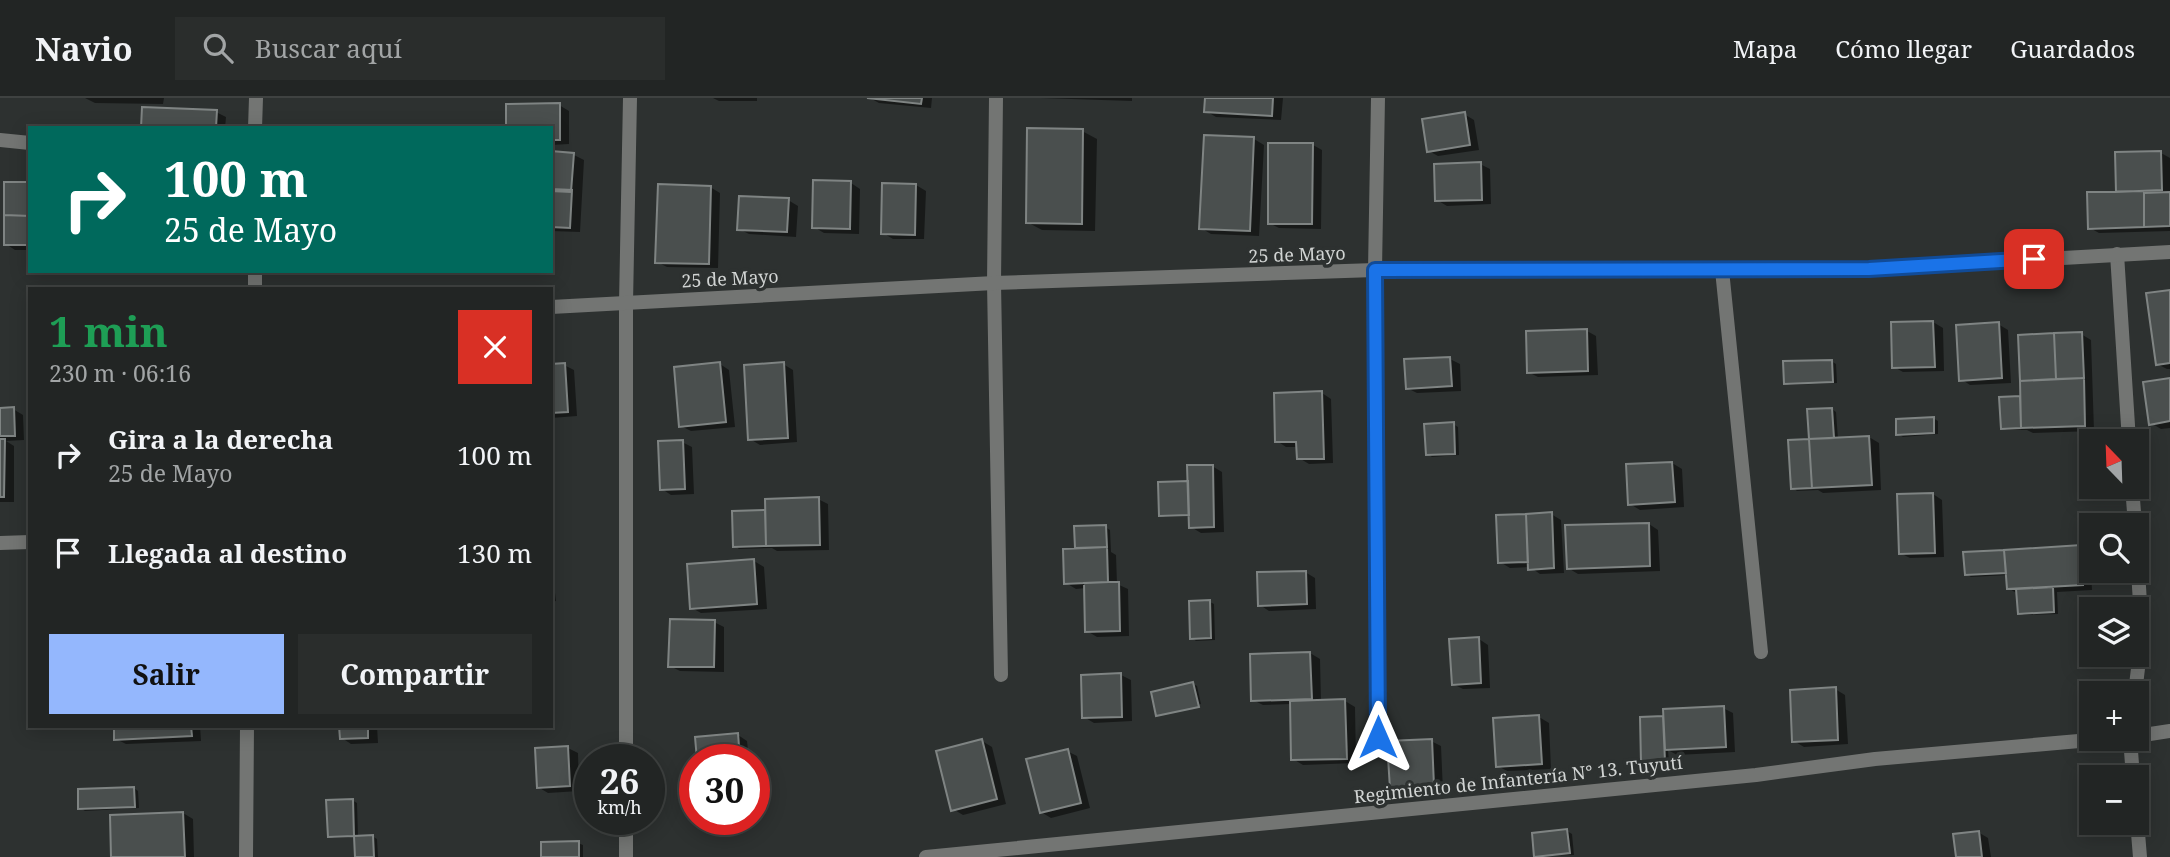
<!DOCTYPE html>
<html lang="es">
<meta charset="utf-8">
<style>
:root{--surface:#222524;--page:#2a2d2c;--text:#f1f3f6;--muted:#a2a5a6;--line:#3f4241;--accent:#94b7fd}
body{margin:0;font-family:"Noto Serif",serif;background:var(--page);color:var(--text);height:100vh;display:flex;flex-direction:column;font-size:26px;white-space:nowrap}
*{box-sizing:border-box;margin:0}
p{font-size:23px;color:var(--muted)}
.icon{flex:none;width:38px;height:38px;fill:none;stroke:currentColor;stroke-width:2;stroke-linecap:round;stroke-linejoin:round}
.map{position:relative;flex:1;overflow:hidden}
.sheet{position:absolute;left:28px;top:189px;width:525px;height:441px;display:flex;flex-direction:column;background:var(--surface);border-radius:0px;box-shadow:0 4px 18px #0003,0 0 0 2px var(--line)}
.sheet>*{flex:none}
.guide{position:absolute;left:28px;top:28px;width:525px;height:147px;border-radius:0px;box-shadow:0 4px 18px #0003,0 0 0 2px var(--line);background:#00695c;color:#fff;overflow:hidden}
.needle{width:46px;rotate:337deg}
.buttons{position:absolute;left:2079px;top:331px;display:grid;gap:14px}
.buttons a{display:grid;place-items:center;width:70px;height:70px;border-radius:0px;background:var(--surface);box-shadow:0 4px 18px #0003,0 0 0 2px var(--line);font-size:35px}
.speed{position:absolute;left:574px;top:646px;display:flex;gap:14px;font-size:35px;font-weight:700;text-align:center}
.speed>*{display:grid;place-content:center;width:91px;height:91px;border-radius:50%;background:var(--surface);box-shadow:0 4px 18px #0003,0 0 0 2px var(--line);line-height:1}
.speed small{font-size:18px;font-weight:400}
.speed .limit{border:10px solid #d22;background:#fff;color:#111}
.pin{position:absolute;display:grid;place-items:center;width:60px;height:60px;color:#fff;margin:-30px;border-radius:14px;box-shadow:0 4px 10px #0006}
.me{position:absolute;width:77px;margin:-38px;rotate:0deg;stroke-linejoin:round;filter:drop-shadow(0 0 5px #0008)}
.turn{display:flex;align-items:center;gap:24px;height:147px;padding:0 21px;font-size:32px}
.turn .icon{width:91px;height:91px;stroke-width:2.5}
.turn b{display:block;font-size:49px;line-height:60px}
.round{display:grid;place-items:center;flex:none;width:74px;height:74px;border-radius:0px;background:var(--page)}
.overview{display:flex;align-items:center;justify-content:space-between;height:119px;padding:0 21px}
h1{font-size:42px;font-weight:700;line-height:52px;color:#1e9e55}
.cta{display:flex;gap:14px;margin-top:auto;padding:14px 21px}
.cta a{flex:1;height:80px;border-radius:0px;background:var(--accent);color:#111;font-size:28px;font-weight:700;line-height:80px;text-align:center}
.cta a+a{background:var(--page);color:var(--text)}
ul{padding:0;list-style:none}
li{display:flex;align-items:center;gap:21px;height:98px;padding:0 21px}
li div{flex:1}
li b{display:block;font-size:26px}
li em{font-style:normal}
header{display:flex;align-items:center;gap:42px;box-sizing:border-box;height:98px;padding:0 35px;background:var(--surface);border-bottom:2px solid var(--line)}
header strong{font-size:33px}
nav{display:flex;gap:38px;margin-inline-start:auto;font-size:24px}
.search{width:490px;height:63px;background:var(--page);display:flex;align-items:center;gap:18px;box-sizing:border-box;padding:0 24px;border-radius:0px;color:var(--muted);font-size:26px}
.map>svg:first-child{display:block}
.shadow{fill:#0007}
.building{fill:#4a4f4e;stroke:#7f8483;stroke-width:2}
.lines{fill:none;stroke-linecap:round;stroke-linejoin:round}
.minor{stroke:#737573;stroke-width:14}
.tertiary{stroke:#737573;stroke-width:14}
.route-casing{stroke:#114b97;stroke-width:18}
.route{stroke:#1a73e8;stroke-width:12}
.labels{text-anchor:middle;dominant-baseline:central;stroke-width:7;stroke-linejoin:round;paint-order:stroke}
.street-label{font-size:18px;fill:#d1d4d3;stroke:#2d3130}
</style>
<header>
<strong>Navio</strong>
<div class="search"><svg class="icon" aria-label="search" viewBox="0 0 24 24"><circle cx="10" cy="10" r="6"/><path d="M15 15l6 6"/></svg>Buscar aquí</div>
<nav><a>Mapa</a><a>Cómo llegar</a><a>Guardados</a></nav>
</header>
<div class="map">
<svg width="2170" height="759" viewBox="0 0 2170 759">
<rect width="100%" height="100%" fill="#2d3130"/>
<path class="shadow" d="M85,0H164L163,6L95,5Z
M713,0H757V3H719Z
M870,0H932L931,10L879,5Z
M1041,0H1132V3Z
M1207,0H1283L1281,22L1216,19L1206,13Z
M559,7L569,13V46L551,47V30Z
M216,14L226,19L225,30H143Z
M1464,16L1474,22L1479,52L1438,58L1429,53Z
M1082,33L1097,41L1095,133L1042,132L1027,124Z
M1206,39L1254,41L1264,47L1259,138L1211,136L1201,130Z
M1313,47L1322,52L1321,131L1279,130L1269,125Z
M551,55L574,57L584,62L580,134L551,133Z
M2161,55L2170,60V133L2099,135L2090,130L2118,96Z
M1480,66L1490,71L1491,106L1447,108L1437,102Z
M851,85L860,91L859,136L824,135L814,129Z
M30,86V152H15L6,146Z
M916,87L926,93L924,141H893L883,135Z
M710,89L720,95L718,170L667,169L657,164Z
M788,102L798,108L796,139L749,136L739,131Z
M2170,194V271H2167L2157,266Z
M1933,224L1943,230L1944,273L1903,274L1894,269Z
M1998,226L2008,232L2011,285L1970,287L1961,281Z
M1587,233L1596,238L1598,277L1538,279L1528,274Z
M2081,236L2091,242L2094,333L2033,335L2027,332H2007L2002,330L2001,300L2022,299L2020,238Z
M1450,261L1460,266L1461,293L1417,295L1407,290Z
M1831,263L1836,266L1837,285L1790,287L1785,285Z
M720,266L729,272L735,329L691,333L681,328Z
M783,266L793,272L797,344L760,347L750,341Z
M564,267L574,272L577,318L551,320V268Z
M2170,281V330L2161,331L2151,325Z
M1322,295L1331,301L1333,365L1309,366L1299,360L1298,349H1286L1277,343Z
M13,311L23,317L24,342L6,343L14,348V404H0V312Z
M1832,311L1836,314L1838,341L1869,339L1879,345L1881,392L1823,395L1818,392L1797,393L1793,390L1811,343Z
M1933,320L1938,323V336L1903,339L1898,336Z
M1453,326L1458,329L1459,357L1432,359L1428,356Z
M682,344L692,349L694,396L671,397L662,391Z
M1672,365L1682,371L1684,409L1640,412L1630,406Z
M1212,368L1222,374L1224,434L1201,435L1191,429V418L1165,419L1161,417L1190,385Z
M1933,396L1942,402L1944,459L1910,460L1900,455Z
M818,401L828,406L829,452L777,453L772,450L739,451L735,448L765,414L767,416Z
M1551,416L1561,422L1564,475L1540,476L1530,469L1510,470L1500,464Z
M1649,426L1658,432L1660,473L1578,476L1568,470Z
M1105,429L1110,432L1111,454L1116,457L1117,486L1128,491L1129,538L1097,539L1087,533L1086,490L1076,491L1066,485L1077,452L1076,430Z
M2081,449L2090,455L2092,492L2057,494L2058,516L2024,517L2020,515L2018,496L2008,490V477L1971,479L1966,476Z
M551,462L556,503L551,504Z
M754,463L764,469L767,511L701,515L692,510Z
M1305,474L1315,480L1316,511L1269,513L1260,507Z
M1210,504L1214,506L1215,542L1196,543L1192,540Z
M714,524L724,529V574L680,573L670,568Z
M1479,541L1488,547L1490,590L1463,591L1453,586Z
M1310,555L1320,561L1321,604L1345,603L1355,609L1356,665L1303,667L1293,661L1291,606L1263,607L1253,602Z
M1121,577L1131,582L1132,623L1094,625L1084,619Z
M1193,586L1197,588L1201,606L1158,617L1153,596Z
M1835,591L1845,597L1848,646L1804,649L1794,643Z
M1723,610L1733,615L1735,654L1677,657L1668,652L1669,665L1647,666L1643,664L1663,620L1665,621Z
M1539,619L1549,625L1551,671L1507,673L1498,668Z
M115,628H200L201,643L126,646L116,641Z
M341,628H377L378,645L351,646L342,640Z
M738,637L747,643L749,662H699Z
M982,643L992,649L1006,706L963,717L953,711Z
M1431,643L1441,648L1443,693L1401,696L1392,690Z
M568,650L578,655L579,693L548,695L538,689Z
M1067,653L1077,658L1090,710L1051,720L1041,714Z
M134,690L138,693L139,710L85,713L80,710Z
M352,702L357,705L358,739L372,738L377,741L378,759H357L356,739L334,740L329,738Z
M183,715L193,721L194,759H113Z
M1567,733L1572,736L1574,757L1536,758Z
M1978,734L1988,740L1991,759H1958Z
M578,745L583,747V759H543Z"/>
<path class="building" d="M867,0H922L921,6Z
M1205,0H1273L1272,18L1204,14Z
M560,5V42H551V30H506V6Z
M142,9L217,12L216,30H141Z
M1465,14L1470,47L1427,54L1422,21Z
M1027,30L1083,31L1082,126L1026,125Z
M1204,37L1254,39L1250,133L1199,131Z
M1268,45H1313L1312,126H1268Z
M551,53L574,55L571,94L551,93Z
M2161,53L2162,92L2116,94L2115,54Z
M1481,64L1482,102L1435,103L1434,66Z
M813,82L851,83L850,131L812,130Z
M4,84H30V118L4,117Z
M882,85L916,86L915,137L881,136Z
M658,86L711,88L709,166L655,165Z
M551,91L572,92L570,130L551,129Z
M2144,93V129L2088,131L2087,94Z
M2170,94V128L2144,129V95Z
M739,98L789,100L787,134L737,132Z
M4,117L30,118V147H4Z
M2170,192V265L2156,267L2146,195Z
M1933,223L1935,269L1892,270L1891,224Z
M1999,224L2002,280L1959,283L1956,227Z
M1587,231L1588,273L1527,275L1526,233Z
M2082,234L2084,280L2056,281L2054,235Z
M2054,235L2056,281L2020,283L2018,237Z
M1450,259L1452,288L1406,291L1404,261Z
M1832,262L1833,284L1784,286L1783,263Z
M720,264L726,324L679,329L674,269Z
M784,264L788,340L748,342L744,267Z
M565,265L568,314L551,315V266Z
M2084,280L2085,328L2021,330L2020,283Z
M2170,280V323L2149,327L2143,284Z
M1322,293L1324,361H1297L1296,344H1275L1274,295Z
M2020,298L2021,330L2001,331L1999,299Z
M14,309L15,338H0V310Z
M1832,310L1834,340L1809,341L1807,311Z
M1934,319V335L1896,337V321Z
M1454,324L1455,356L1426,357L1424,326Z
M1869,338L1872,387L1812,390L1809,341Z
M0,341H5L4,399H0Z
M1809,341L1812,390L1791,391L1788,342Z
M683,342L685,391L660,392L658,343Z
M1672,364L1675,404L1628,407L1626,366Z
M1187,367H1213L1214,429L1189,430Z
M1188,383L1189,417L1159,418L1158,384Z
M1933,395L1935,455L1899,456L1897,396Z
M819,399L820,447L766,448L765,401Z
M765,412L766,448L733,449L732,413Z
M1552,414L1554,470L1528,472L1526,416Z
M1526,416L1528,464L1498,465L1496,417Z
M1649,425L1650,468L1567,471L1565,427Z
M1106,427L1107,449L1075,450L1074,428Z
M2081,447L2083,487L2007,491L2004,452Z
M1107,449L1108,484L1064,486L1063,451Z
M2004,452L2006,475L1965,477L1963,454Z
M754,461L757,506L690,511L687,466Z
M1306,473L1307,506L1258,508L1257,474Z
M1108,484H1119L1120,533L1085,534L1084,485Z
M2053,489L2054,514L2018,516L2016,491Z
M1210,502L1211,540L1190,541L1189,503Z
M670,521L715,522L714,569H668Z
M1479,539L1481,585L1452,587L1449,541Z
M1310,554L1312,601L1251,603L1250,556Z
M1121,575L1122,619L1082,620L1081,577Z
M1193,584L1199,609L1156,618L1151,594Z
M1836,589L1838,642L1792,644L1790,592Z
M1345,601L1347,661L1291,662L1290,603Z
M1724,608L1726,649L1665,652L1663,611Z
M1539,617L1542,666L1496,669L1493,620Z
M1663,618L1665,663L1641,665L1640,619Z
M114,628H191L192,638L114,642Z
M339,628H368V640L340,641Z
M738,635L740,662H697L695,639Z
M982,641L997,701L951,713L936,653Z
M1432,641L1434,688L1390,691L1387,643Z
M568,648L570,688L537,690L535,650Z
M1068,651L1081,705L1040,715L1026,661Z
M134,689L135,709L78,711V691Z
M353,701L354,738L328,739L326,702Z
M183,714L185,759H111L110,717Z
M1567,731L1570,755L1534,759L1532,735Z
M1979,733L1982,759H1956L1953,736Z
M373,737L374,759H355L354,738Z
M579,743V759H541V744Z"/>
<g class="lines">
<path class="minor" d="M996,0L994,185L1001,577
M255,30L256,0
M0,42L30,45
M2117,156L2129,343
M1722,172L1761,554
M255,173V191
M2132,388L2135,427
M2135,595L2142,538L2137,456
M2137,638L2170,633
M1378,639L1375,172L1378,0
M2130,640L2133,679
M626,662V205L630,0
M2137,723L2140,759
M246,759L247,628
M626,759V721
M926,759L1756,677L1875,661L2113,640"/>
<path class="tertiary" d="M551,209L994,185L1375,172L1869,171L2170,154
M0,445L30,444"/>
</g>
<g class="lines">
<defs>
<path id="route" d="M1378,639L1375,172L1869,171L2034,161"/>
</defs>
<use href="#route" class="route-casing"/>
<use href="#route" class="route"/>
</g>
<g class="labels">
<g class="street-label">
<text transform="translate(1297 156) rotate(-2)">25 de Mayo</text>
<text transform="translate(730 180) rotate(-3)">25 de Mayo</text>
<text transform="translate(1518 681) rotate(-6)">Regimiento de Infantería N° 13. Tuyutí</text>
</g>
</g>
</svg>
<div class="buttons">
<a><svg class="needle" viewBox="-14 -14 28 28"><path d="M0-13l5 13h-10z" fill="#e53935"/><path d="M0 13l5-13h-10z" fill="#a2a5a6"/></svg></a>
<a><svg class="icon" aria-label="search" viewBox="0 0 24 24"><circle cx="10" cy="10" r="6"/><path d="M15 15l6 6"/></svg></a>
<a><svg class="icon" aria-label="layers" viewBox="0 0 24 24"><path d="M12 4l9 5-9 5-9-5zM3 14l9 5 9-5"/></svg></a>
<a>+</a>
<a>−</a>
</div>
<div class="speed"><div>26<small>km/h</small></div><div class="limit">30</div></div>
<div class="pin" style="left:2034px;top:161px;background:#d93025"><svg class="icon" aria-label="arrive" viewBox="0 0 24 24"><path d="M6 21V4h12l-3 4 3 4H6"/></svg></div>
<svg class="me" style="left:1378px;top:639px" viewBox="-20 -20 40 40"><path d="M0-17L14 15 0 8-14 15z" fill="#1a73e8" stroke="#fff" stroke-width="4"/></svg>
<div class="guide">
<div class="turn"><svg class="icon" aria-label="right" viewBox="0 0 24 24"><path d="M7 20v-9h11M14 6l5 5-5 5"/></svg><div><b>100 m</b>25 de Mayo</div></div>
</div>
<section class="sheet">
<div class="overview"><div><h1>1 min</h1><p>230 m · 06:16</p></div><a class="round" style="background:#d93025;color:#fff"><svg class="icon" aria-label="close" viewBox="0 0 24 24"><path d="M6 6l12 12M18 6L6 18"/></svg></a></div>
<ul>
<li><svg class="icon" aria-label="right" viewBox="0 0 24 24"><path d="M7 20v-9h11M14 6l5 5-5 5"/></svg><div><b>Gira a la derecha</b><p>25 de Mayo</p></div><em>100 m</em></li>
<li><svg class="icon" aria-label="arrive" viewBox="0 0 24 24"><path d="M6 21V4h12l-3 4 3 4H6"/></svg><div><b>Llegada al destino</b></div><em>130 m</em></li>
</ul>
<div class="cta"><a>Salir</a><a>Compartir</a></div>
</section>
</div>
